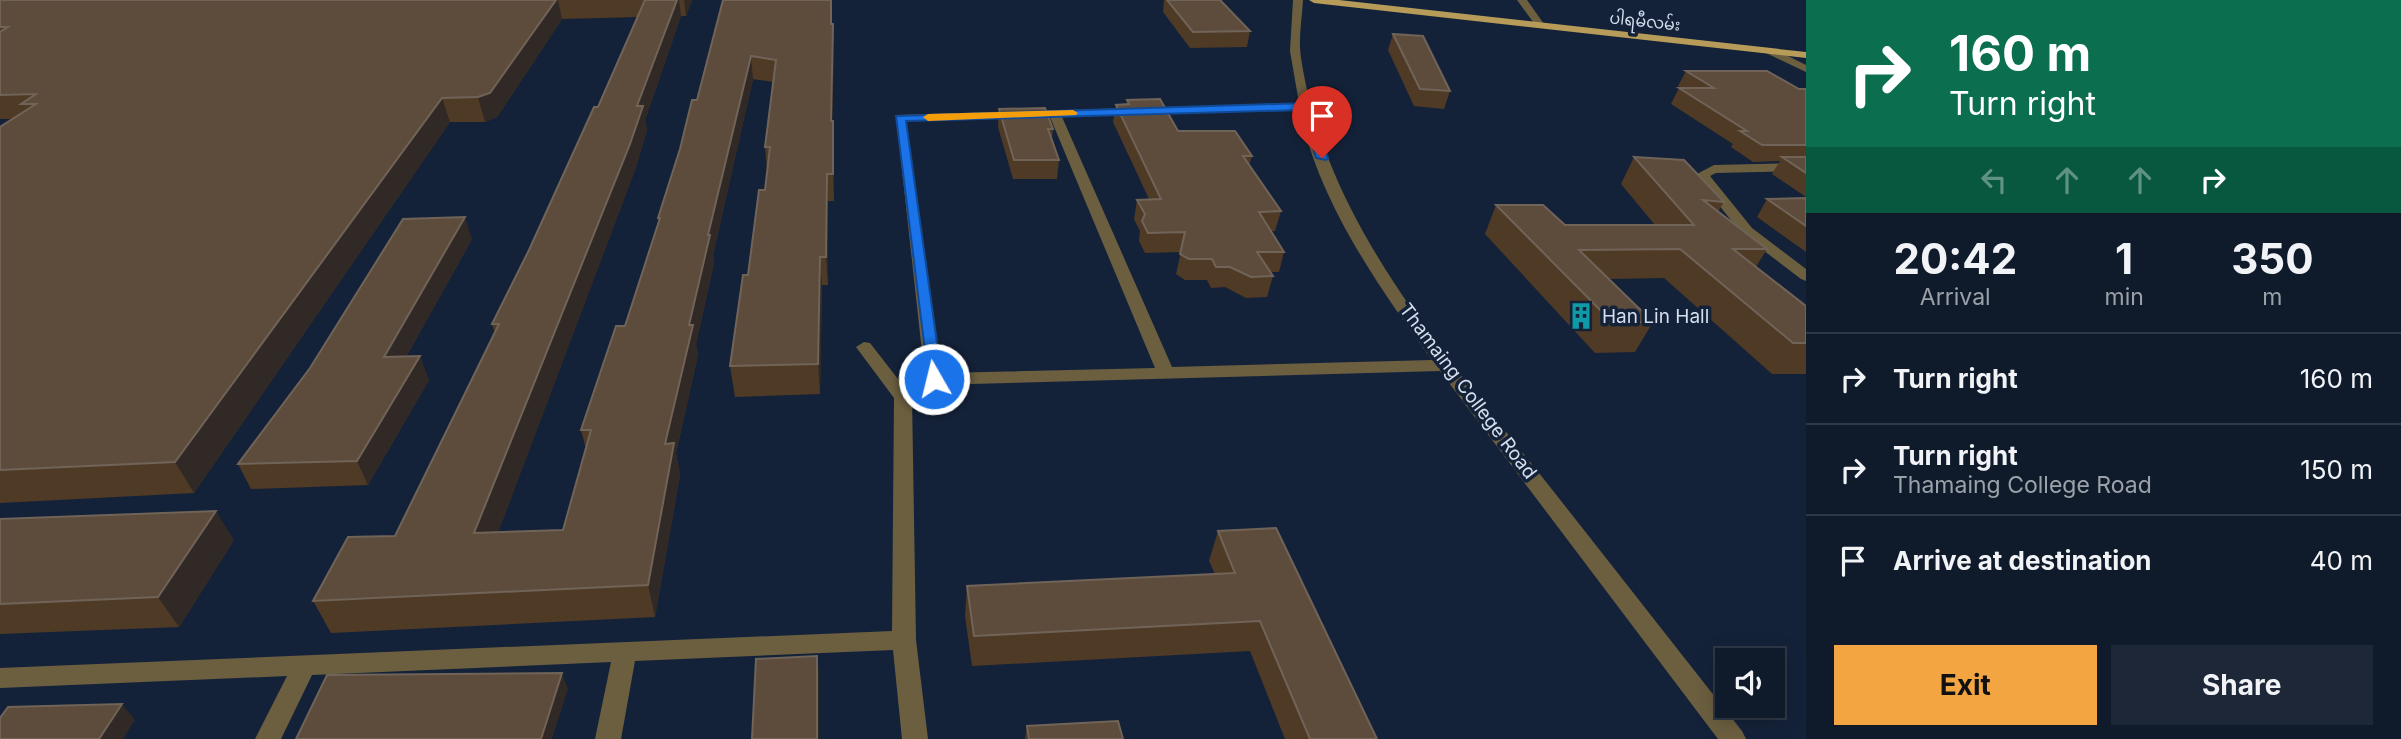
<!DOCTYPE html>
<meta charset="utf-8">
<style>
:root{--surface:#0f1a2b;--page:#1d2737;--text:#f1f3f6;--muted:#9ba1a9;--line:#2f3847;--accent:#f2a541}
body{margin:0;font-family:Inter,"Noto Sans Myanmar",sans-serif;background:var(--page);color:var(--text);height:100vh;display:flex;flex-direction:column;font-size:26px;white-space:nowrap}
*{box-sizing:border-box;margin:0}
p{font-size:23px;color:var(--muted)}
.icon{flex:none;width:38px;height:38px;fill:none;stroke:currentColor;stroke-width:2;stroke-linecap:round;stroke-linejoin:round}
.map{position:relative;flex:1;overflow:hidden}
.drawer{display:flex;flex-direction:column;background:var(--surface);width:595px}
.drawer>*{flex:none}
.hud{background:#0b6e4f;color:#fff;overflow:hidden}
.buttons{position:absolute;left:1715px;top:648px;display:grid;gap:14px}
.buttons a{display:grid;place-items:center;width:70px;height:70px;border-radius:0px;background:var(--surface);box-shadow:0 4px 18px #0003,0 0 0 2px var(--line);font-size:35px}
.pin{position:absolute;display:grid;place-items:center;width:60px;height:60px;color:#fff;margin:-72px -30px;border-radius:50% 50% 50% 0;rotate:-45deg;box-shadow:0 0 7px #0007}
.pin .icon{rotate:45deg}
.me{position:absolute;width:77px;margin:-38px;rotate:352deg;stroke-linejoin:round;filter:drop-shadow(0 0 5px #0008)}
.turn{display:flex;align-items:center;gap:24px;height:147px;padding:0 28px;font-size:32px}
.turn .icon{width:91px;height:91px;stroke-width:2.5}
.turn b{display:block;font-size:49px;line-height:60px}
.lanes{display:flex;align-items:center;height:66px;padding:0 28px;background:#0003;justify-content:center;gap:35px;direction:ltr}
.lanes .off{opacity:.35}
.eta{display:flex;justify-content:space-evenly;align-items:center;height:119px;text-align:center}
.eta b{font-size:42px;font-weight:700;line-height:49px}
.action{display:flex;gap:14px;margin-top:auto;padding:14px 28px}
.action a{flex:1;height:80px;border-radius:0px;background:var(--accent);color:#111;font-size:28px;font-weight:700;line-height:80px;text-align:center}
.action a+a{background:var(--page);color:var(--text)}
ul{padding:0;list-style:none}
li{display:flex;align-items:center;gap:21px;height:91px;padding:0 28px;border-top:2px solid var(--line)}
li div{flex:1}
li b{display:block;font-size:26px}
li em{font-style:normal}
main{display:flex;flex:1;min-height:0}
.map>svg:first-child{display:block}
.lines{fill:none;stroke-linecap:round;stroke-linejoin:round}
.minor{fill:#6c5f40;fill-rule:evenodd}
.primary{fill:#b79c59;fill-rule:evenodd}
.wall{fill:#4f3a26}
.shaded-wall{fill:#312925}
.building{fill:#5d4c3c;stroke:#706358;stroke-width:2}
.route{fill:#1a73e8;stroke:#114b97;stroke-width:2}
.slow{fill:#f59e0b}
.labels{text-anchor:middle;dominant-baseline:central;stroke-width:7;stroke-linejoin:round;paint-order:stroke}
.far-street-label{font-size:16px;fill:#d5deee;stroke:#142239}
.poi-label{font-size:19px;fill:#d5deee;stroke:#142239;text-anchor:start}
.street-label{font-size:19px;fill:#d5deee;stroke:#142239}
</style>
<main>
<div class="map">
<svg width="1806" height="739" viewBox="0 0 1806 739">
<rect width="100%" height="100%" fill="#142239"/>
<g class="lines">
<path class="minor" d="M1293,0H1303C1302,19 1298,39 1301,58C1326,222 1441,349 1539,473C1607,559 1674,645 1742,731L1746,739H1718L1440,371L934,385L925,379L896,115L1299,103L1290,51ZM1300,110C1317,199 1379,288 1432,360L1172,367L1062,117ZM1050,117L1155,368L942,373L906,121Z
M1517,0H1527L1544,24L1542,26H1536Z
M1766,49H1774L1806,65V72L1766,53Z
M1806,163V171L1716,173L1710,176L1752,228L1806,269V281L1801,279L1742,234L1695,175L1714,165Z
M864,342L870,343L912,397L916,640L928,739H902L893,650L635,661L621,739H595L611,662L312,675L281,739H255L287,676L0,688V668L892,631L894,398L856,347Z"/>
<path class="primary" d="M1309,0H1339L1806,52V58L1314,3Z"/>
</g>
<path class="wall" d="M0,0H692L686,16H681L645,120L647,130L635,170L498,532L563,530L586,449L581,430L625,326L658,223V218L697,100L723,0L833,24L834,46L832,121L834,146V201H828V285H822L820,394L735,397L730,366L765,190L767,171L765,147L773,82L753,79L713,255L714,263L696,344L698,355L676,453L680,475L655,617L331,633L313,601L395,536L495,333L492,324L529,250L598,107L638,17L562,19L497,117L485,122H450L194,493L0,503V127L12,119H0Z
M1164,0H1220L1250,31L1247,47L1190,48L1163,12Z
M1393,34L1450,91L1444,109L1414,106L1388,50Z
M1686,71L1799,89H1806V197L1772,174L1780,161L1753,162L1731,147L1733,144L1671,104L1679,88H1682L1678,86Z
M1127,100L1178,131L1252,156L1249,165L1281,211L1275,231H1271L1284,252L1279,272H1270L1273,276L1267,297L1246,298L1225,287L1211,288L1207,280H1185L1176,274L1181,252L1145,253L1139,241L1140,231L1134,219L1137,200L1149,199L1113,122L1116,105L1127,104Z
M999,109L1053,129L1052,139L1059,160L1057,179H1013L998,127Z
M1634,157L1724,202L1718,212L1767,249L1756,267L1806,306V374H1772L1664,278L1608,279L1653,322L1635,352L1595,353L1485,234L1496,205L1565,225H1655L1621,184Z
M1806,198V252L1757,217L1767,199Z
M472,239L406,357L429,380L368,485L251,489L238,464Z
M0,519L234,540L179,627L0,634Z
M1218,531L1377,739H1285L1250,651L972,666L965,616L967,586L1215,574L1209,561Z
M1027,726L1123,739H1025Z"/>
<path class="shaded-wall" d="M556,0H558L562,19L497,117L485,122L478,97Z
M677,0H679L681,16L645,120L647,130L635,170L486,565L474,533Z
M684,0H692L686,16Z
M833,24L834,46L832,146L831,121Z
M751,56L753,79L713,255L714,263L696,344L698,355L676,453L680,475L655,617L648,585L665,444L708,235Z
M442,98L450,122L194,493L175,462Z
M833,121L834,146V201L833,174Z
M827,174L828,201V285L826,257Z
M465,217L472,239L393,380L384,357Z
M820,257L822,285L820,394L818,364Z
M420,356L429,380L368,485L357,461Z
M216,511L234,540L179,627L158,597Z
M817,656L819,672V739H817Z
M562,673L568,689L552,739H541Z
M122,704L135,720L123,739H99Z"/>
<path class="building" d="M0,0H556L490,93L478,97L442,98L175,462L0,470V127L36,104H21L36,94L0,95V32L8,27H0Z
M645,0H677L637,106H643L630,144L474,533L563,530L591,430H581L616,326H625L660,218H658L680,149L692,100H697L723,0H831V24H833L831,121H833V174H827L826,257H820L818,364L730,366L743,275H748L759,190H765L770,147H765L776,60L751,56L708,235H710L689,325H693L665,444L674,443L648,585L313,601L348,537L395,536L499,324H492L529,250L594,107H598Z
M1167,0H1220L1250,31L1193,32Z
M1393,34L1423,36L1450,91L1420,89Z
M1686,71H1767L1799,89H1806V145H1762L1740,131H1747L1679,88H1714Z
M1160,99L1178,131H1235L1252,156H1243L1281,211L1259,212L1284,252H1257L1273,276L1251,277L1230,267H1216L1212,259H1189L1180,254L1185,232L1148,233L1142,221L1145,214L1137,200L1161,199L1116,105L1129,104L1127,100Z
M1045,108L1053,129H1048L1059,160H1014L999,109Z
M1634,157L1684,160L1724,202L1703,200L1767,249H1733L1806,306V343H1793L1680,249L1579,250L1653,322H1612L1496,205H1543L1565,225H1694Z
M1782,157H1806V173Z
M1806,198V226L1767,199Z
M465,217L384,357L420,356L357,461L238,464L310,368L403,219Z
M216,511L158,597L0,604V519Z
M1276,528L1377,739H1310L1260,621L974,636L967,586L1235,573L1218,531Z
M817,656V739H752L756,659Z
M562,673L541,739H296L327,675Z
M122,704L99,739H0V718L8,707Z
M1118,721L1123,739H1029L1027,726Z"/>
<path class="route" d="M1306,103L1311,106L1328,158L1326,160L1316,158L1302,110L906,121L942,379L940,383H929L896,116Z"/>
<path class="slow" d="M1073,110L1078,113L1076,115L928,121L923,117L928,114Z"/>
<defs>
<symbol id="building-bare" viewBox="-9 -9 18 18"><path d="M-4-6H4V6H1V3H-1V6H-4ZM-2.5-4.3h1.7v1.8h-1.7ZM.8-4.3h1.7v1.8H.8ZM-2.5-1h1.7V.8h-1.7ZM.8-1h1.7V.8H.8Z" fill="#0f9aa8" stroke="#142239" stroke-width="2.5" paint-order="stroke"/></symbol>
</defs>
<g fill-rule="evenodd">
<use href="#building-bare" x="1562" y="297" width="38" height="38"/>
</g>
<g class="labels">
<g class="far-street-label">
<text transform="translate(1645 21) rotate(6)">ပါရမီလမ်း</text>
</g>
<g class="poi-label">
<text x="1602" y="316">Han Lin Hall</text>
</g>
<g class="street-label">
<text transform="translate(1468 391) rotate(53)">Thamaing College Road</text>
</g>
</g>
</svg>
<div class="buttons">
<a><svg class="icon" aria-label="sound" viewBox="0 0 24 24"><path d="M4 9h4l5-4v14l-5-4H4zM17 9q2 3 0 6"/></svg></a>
</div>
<div class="pin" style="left:1322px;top:158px;background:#d93025"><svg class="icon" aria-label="arrive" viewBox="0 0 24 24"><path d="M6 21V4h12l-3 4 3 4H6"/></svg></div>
<svg class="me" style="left:934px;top:379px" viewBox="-20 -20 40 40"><circle r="17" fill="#1a73e8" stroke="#fff" stroke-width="3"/><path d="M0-11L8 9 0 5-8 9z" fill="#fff"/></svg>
</div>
<section class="drawer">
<div class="hud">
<div class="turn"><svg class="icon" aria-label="right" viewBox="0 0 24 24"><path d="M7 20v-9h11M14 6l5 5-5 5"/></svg><div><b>160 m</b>Turn right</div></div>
<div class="lanes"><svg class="icon off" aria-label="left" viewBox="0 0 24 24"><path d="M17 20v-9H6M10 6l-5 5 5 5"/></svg><svg class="icon off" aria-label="ahead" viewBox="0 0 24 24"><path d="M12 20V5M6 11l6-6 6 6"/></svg><svg class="icon off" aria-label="ahead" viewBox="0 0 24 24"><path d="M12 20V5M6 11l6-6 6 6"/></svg><svg class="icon" aria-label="right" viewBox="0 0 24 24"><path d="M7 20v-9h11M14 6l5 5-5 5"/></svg></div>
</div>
<div class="eta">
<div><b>20:42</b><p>Arrival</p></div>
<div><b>1</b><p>min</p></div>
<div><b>350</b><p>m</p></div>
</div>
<ul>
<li><svg class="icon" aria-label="right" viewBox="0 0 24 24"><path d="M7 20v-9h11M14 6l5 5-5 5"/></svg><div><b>Turn right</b></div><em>160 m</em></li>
<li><svg class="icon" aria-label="right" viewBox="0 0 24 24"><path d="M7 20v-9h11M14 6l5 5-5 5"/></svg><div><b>Turn right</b><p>Thamaing College Road</p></div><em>150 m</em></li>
<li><svg class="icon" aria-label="arrive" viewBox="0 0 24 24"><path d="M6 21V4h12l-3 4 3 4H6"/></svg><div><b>Arrive at destination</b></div><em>40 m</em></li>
</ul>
<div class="action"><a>Exit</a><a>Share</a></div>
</section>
</main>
